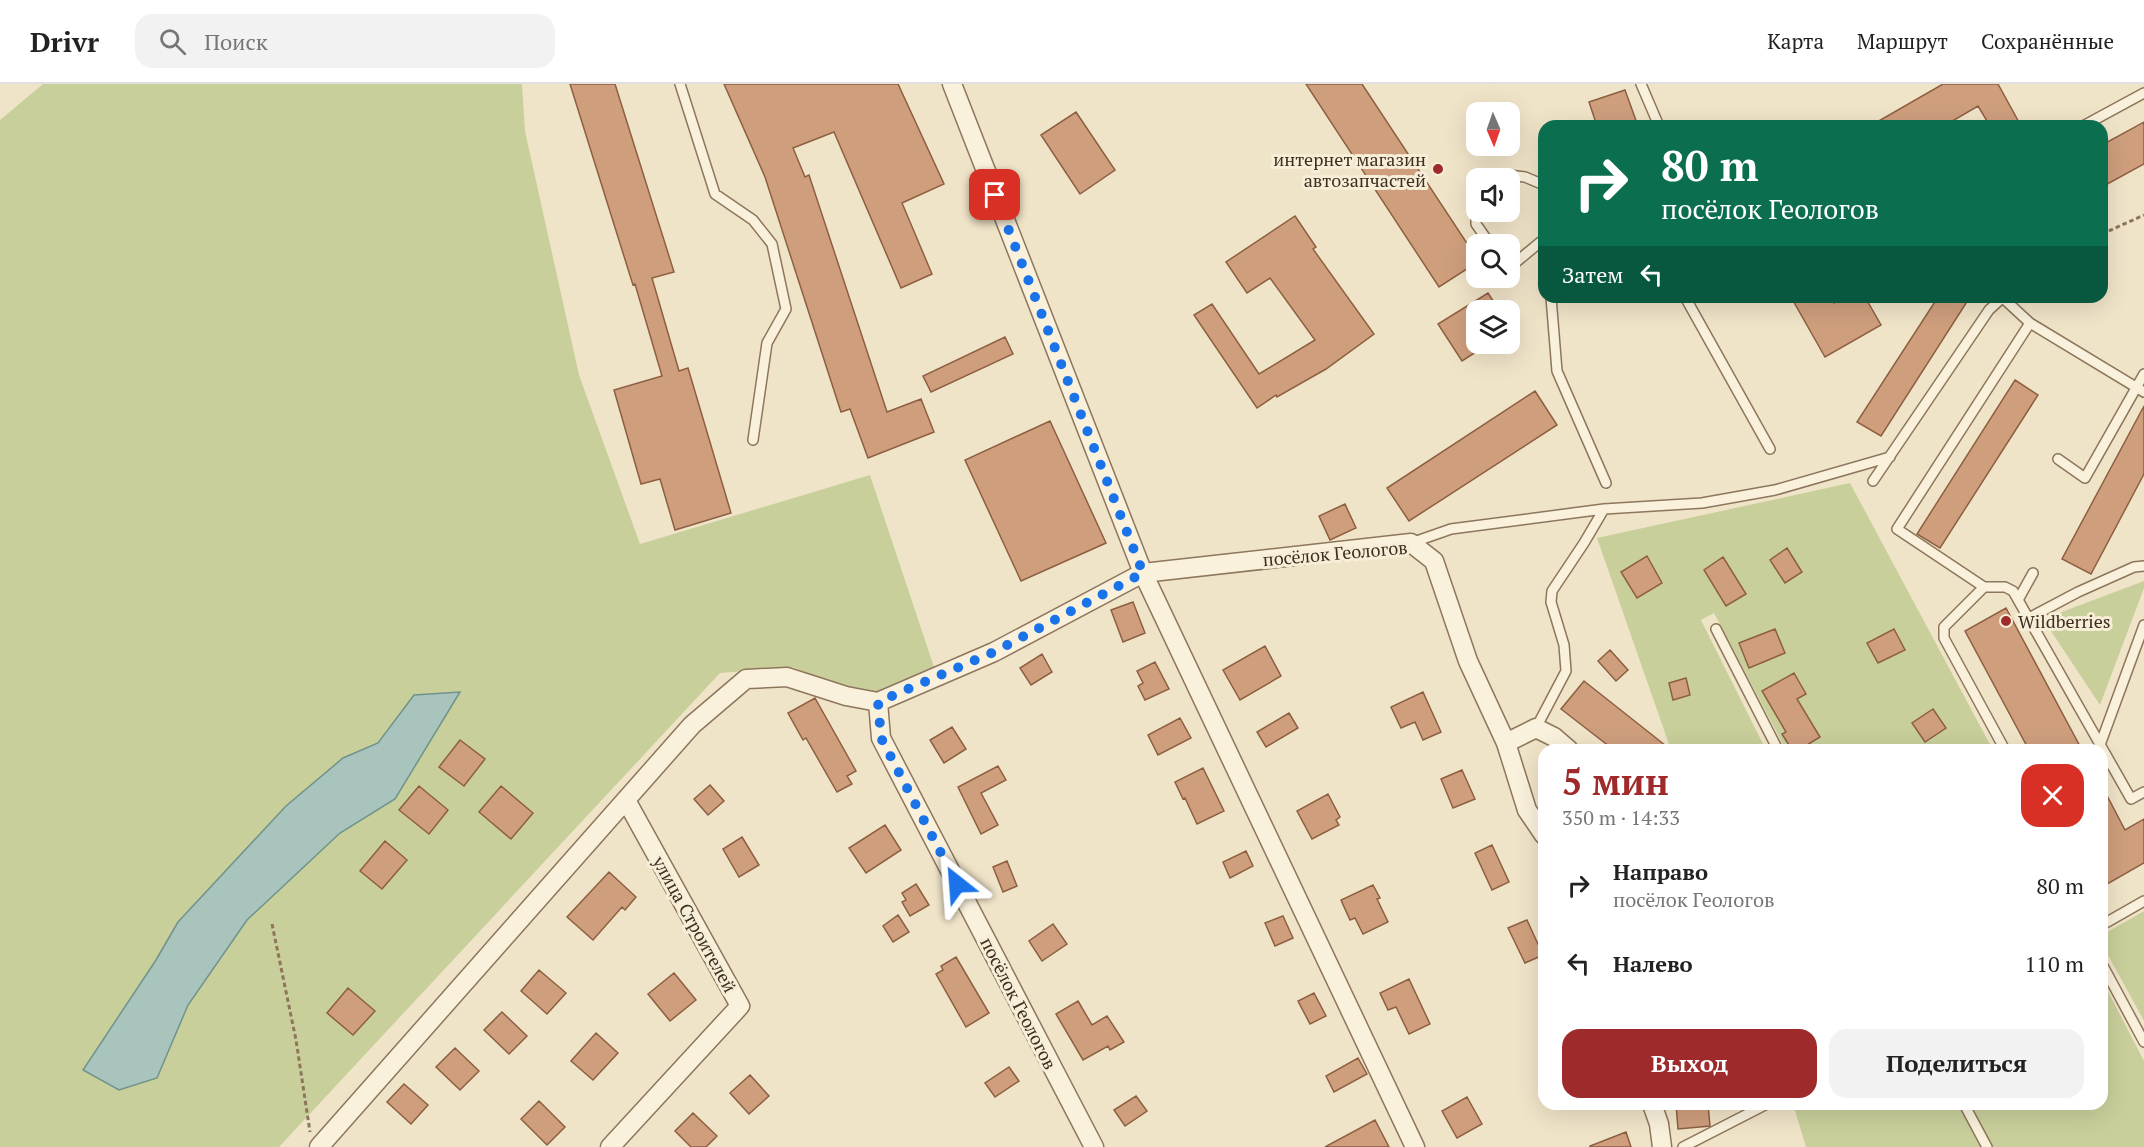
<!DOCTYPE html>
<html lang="ru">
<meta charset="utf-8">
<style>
:root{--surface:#fff;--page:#f2f2f2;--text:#222;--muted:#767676;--line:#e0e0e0;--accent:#9e2a2b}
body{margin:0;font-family:"PT Serif",serif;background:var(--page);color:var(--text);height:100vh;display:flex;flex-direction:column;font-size:22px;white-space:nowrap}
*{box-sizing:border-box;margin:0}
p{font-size:20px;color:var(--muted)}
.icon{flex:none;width:33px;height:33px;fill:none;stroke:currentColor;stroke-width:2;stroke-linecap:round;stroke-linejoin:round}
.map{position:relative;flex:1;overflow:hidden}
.panel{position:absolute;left:1538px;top:660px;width:570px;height:366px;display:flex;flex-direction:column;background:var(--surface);border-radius:18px;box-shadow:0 6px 24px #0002}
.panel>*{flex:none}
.top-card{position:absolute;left:1538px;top:36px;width:570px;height:183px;border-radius:18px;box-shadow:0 6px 24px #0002;background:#0b6e4f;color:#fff;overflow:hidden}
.needle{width:39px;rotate:178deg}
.controls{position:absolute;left:1466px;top:18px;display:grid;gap:12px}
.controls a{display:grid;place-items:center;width:54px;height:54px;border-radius:12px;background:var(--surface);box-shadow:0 6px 24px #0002;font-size:30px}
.pin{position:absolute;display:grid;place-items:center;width:51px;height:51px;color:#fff;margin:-26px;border-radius:12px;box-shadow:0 3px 9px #0006}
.me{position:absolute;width:66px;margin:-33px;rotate:332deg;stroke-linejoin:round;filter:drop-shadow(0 0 4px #0008)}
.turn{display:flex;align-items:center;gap:21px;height:126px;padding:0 24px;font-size:27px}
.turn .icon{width:78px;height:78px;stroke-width:2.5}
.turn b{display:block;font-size:42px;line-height:51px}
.then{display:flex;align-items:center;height:57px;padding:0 24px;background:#0003;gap:12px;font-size:22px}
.round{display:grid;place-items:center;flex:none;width:63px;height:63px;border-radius:18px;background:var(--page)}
.head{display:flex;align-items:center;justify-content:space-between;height:102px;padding:0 24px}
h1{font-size:36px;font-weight:700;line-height:45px;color:var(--accent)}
.cta{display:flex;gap:12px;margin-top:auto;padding:12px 24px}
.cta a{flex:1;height:69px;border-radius:18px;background:var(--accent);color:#fff;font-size:24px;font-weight:700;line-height:69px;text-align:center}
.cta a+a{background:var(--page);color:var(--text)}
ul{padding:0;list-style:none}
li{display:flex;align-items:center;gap:18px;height:78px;padding:0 24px}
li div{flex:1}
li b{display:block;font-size:22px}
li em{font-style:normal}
header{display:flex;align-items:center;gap:36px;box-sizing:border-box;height:84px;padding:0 30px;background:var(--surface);border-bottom:2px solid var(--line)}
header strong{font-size:28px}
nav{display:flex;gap:33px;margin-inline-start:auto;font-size:21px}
.search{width:420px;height:54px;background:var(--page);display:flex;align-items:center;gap:15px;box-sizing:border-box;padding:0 21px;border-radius:18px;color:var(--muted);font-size:22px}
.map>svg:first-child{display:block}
.green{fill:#c9cf9b}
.water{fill:#a9c4bc;stroke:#6f938a;stroke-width:1.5}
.building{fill:#cf9f7d;stroke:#8d5f41;stroke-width:1.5}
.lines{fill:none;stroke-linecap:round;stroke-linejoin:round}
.service-casing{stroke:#8d765c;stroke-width:12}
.minor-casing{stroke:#8d765c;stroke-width:21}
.path{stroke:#8d765c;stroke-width:3;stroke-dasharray:4.5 3;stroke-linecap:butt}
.service{stroke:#faf1dc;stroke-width:9}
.minor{stroke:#faf1dc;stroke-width:18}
.route{stroke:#1a73e8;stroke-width:10;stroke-dasharray:0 18}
.poi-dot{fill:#9e2a2b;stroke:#f7eed8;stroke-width:2}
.labels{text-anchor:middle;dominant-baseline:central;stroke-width:6;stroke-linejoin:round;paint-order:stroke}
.poi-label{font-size:18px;fill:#3d2e20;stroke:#f7eed8;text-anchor:end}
.street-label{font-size:18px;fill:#3d2e20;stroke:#f7eed8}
</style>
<header>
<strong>Drivr</strong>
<div class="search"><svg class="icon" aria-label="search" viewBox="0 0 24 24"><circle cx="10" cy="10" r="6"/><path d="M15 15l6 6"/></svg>Поиск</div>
<nav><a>Карта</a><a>Маршрут</a><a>Сохранённые</a></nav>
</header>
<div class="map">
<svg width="2144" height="1063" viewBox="0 0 2144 1063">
<rect width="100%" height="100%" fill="#f0e4c8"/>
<path class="green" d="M43,0H522L525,47L579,291L640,460L870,391L937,592L864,613L793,583L720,589L279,1063H0V36Z
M1850,399L1993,666H1786L1714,529L1701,536L1766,666H1671L1597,454Z
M2144,497V504L2100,621L2043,535Z
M2144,827V937L2102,860V851Z
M2102,896L2144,977V1063H1806L1793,1020H2102Z"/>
<path class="water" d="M460,608L395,715L340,749L247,836L188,921L157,994L119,1006L83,986L156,876L178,838L286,722L343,674L378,659L414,611Z"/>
<path class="building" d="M570,0H615L674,188L652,194L679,287L688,284L731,429L675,446L660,395L641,400L614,306L662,292L635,200L633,201Z
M724,0H898L944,100L902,119L932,190L901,204L834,48L793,64L805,93L809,91L887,328L921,315L934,348L868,374L850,325L841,328L765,93Z
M1306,0H1362L1476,173V179L1439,203Z
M1943,0H1998L2021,42H1990L1978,22L1944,42H1870Z
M1625,6L1638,42H1597L1589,18Z
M1076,28L1115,86L1080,110L1041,51Z
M2144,38V80L2102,103V61Z
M1295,132L1316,163L1313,165L1374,250L1326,285L1277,313L1276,311L1257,324L1194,231L1212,220L1259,290L1315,256L1270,194L1247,209L1226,178Z
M1488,209L1499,226H1476V268L1462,277L1438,240Z
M1791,213H1831L1834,219L1845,213H1865L1881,241L1825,273Z
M1938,213H1970L1881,352L1857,338Z
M1005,253L1013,270L931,308L923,292Z
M2015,296L2038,311L1940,464L1917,450Z
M1535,307L1557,341L1409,437L1387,404Z
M2144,322V390L2091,490L2062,475Z
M1050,337L1106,459L1021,497L965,376Z
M1345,420L1356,444L1330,456L1319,432Z
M1787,464L1802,488L1785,499L1770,476Z
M1647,472L1662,499L1637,514L1621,488Z
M1723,473L1746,510L1726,522L1704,486Z
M1133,518L1145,549L1123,558L1111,526Z
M2006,524L2082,666H2029L1965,547Z
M1775,545L1785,569L1749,584L1739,559Z
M1894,545L1905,566L1878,579L1867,559Z
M1265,562L1281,592L1240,616L1223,586Z
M1610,566L1628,586L1616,597L1598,577Z
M1042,570L1052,588L1031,601L1020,584Z
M1155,578L1169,605L1145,616L1138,602L1143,599L1137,587Z
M1794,589L1806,610L1797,615L1820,653L1799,666H1792L1782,650L1786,648L1762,607Z
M1686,594L1690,611L1673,616L1669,599Z
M1584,597L1651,650L1671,666H1614L1561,625Z
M1423,608L1441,648L1423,656L1415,638L1401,644L1391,623Z
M815,614L856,687L847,692L852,700L837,708L806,654L803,656L788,629Z
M1933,625L1946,644L1925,658L1912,639Z
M1289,629L1298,644L1266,663L1257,648Z
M1180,634L1191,654L1158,671L1148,651Z
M952,643L966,665L944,679L930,656Z
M460,656L485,675L464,702L439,683Z
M998,682L1006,696L981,709L998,741L981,750L958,703Z
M1203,684L1224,727L1197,740L1185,714L1183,715L1175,698Z
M1462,686L1475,715L1453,724L1441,695Z
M710,701L724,717L708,731L694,715Z
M419,702L448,726L429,750L399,726Z
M501,702L533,729L511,755L479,728Z
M2102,702L2125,746L2144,735V779L2102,803Z
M1328,710L1340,733L1336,736L1339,741L1312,755L1297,727Z
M885,741L901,766L866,789L849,764Z
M742,753L759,781L739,793L723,765Z
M385,757L407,776L382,805L360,787Z
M1492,761L1509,798L1492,806L1475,769Z
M1246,767L1253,782L1230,794L1223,778Z
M1007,777L1017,802L1003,808L993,783Z
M609,788L636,813L625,826L622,823L593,856L567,833Z
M916,800L929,821L910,832L902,818L906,816L902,809Z
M1373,801L1380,814L1377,815L1388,838L1363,850L1355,834L1350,836L1341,816Z
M898,831L909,848L893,858L883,842Z
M1283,832L1293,854L1275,862L1265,839Z
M1527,836L1543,871L1525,879L1508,844Z
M1053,840L1067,860L1042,877L1029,857Z
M956,873L989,929L966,943L936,890L943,886L941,882Z
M539,886L566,909L547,930L521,907Z
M674,889L696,916L670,937L648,910Z
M1409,895L1430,940L1409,950L1396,923L1388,926L1380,909Z
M348,904L375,927L353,951L327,929Z
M1314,909L1326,932L1310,940L1298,917Z
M1078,917L1092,941L1107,932L1124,958L1110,966L1108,962L1083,976L1056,930Z
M502,928L527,952L509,970L484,946Z
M596,949L618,969L593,996L571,977Z
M455,964L479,987L460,1006L436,983Z
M1358,974L1367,990L1334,1008L1326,992Z
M1009,983L1019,997L995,1013L985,999Z
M750,991L769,1012L749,1030L730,1009Z
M404,1000L428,1021L411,1040L387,1018Z
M1136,1012L1147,1027L1125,1042L1114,1026Z
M1467,1013L1482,1040L1457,1054L1442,1027Z
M539,1017L565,1043L547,1061L521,1035Z
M1676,1020H1708L1710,1042L1678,1045Z
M693,1029L717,1052L706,1063H691L675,1047Z
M1375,1036L1389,1063H1325Z
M1626,1048L1631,1063H1590V1062Z"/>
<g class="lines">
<defs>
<path id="service" d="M680,0L715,110L753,136L772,160L786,225L767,259L753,356
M1641,0L1659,42
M2083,42L2144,9
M1494,94L1500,90L1525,93L1544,101
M1476,109V140L1490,160
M1509,184L1544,155
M1551,213L1557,287L1606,399
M1685,213L1770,365
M2003,214L2030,239L2144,308
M2058,375L2085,394L2144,290
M1873,397L1989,226L2003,213
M1411,459L1451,445L1604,425
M1984,503L1897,445L2030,239
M2018,516L2033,489
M2029,534L2078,508L2134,483L2144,482
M1716,545L1778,666
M1536,644L1566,587L1564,561L1551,518L1552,507L1584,459L1604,425L1702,419L1775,406L1890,373
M2100,661L2144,541
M2005,666L1944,554V543L1984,503H2005L2013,507L2131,715L2144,708
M2102,841L2144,817
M2102,880L2144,958
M1964,1020L1987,1063
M1683,1063L1767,1020"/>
<path id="minor" d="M952,0L1143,489L1415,1063
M1506,659L1536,644L1554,653L1569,666
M1652,1020L1659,1040L1662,1063
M319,1063L692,641L746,595L787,593L846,612L878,618
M610,1063L740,922L626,716
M1094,1063L881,654L878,618L994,568L1143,489L1411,459L1434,477L1468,577L1506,659L1527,726L1544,751"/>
</defs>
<use href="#service" class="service-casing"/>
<use href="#minor" class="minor-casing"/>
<path class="path" d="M2102,150L2144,131
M272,840L296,956L310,1048"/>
<use href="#service" class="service"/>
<use href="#minor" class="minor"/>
</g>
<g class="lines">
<path class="route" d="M957,800L881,654L878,618L994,568L1143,489L995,111"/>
</g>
<g class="poi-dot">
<circle cx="1438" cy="85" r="6"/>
<circle cx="2006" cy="537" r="6"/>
</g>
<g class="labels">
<g class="poi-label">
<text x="1426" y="75">интернет магазин<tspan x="1426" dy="21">автозапчастей</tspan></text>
<text x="2018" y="537" text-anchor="start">Wildberries</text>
</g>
<g class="street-label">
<text transform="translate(1335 469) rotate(-5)">посёлок Геологов</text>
<text transform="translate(695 840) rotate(61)">улица Строителей</text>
<text transform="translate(1019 919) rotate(63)">посёлок Геологов</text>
</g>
</g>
</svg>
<div class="controls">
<a><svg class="needle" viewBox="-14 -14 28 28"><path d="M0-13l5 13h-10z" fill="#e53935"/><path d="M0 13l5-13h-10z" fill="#767676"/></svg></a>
<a><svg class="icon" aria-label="sound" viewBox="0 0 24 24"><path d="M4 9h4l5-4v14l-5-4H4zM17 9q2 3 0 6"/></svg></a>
<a><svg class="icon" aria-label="search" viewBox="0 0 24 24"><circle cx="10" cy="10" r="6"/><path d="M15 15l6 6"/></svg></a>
<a><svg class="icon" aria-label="layers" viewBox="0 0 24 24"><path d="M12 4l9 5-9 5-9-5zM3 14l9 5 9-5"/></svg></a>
</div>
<div class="pin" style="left:995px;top:111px;background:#d93025"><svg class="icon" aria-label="arrive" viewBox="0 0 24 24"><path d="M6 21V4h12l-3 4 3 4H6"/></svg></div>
<svg class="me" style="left:957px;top:800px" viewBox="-20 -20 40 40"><path d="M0-17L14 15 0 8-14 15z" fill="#1a73e8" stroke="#fff" stroke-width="4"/></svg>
<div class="top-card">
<div class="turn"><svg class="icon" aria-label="right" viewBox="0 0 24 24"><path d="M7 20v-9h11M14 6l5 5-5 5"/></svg><div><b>80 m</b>посёлок Геологов</div></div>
<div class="then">Затем<svg class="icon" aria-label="left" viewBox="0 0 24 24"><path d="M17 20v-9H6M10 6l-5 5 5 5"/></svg></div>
</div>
<section class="panel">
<div class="head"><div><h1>5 мин</h1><p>350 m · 14:33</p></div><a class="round" style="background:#d93025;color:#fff"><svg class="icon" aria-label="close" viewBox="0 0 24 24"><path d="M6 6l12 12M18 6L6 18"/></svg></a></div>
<ul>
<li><svg class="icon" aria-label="right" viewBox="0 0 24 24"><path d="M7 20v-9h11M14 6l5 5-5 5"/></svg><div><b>Направо</b><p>посёлок Геологов</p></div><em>80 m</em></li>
<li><svg class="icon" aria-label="left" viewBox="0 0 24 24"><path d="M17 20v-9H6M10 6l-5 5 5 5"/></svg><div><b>Налево</b></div><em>110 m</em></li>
</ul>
<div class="cta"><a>Выход</a><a>Поделиться</a></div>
</section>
</div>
